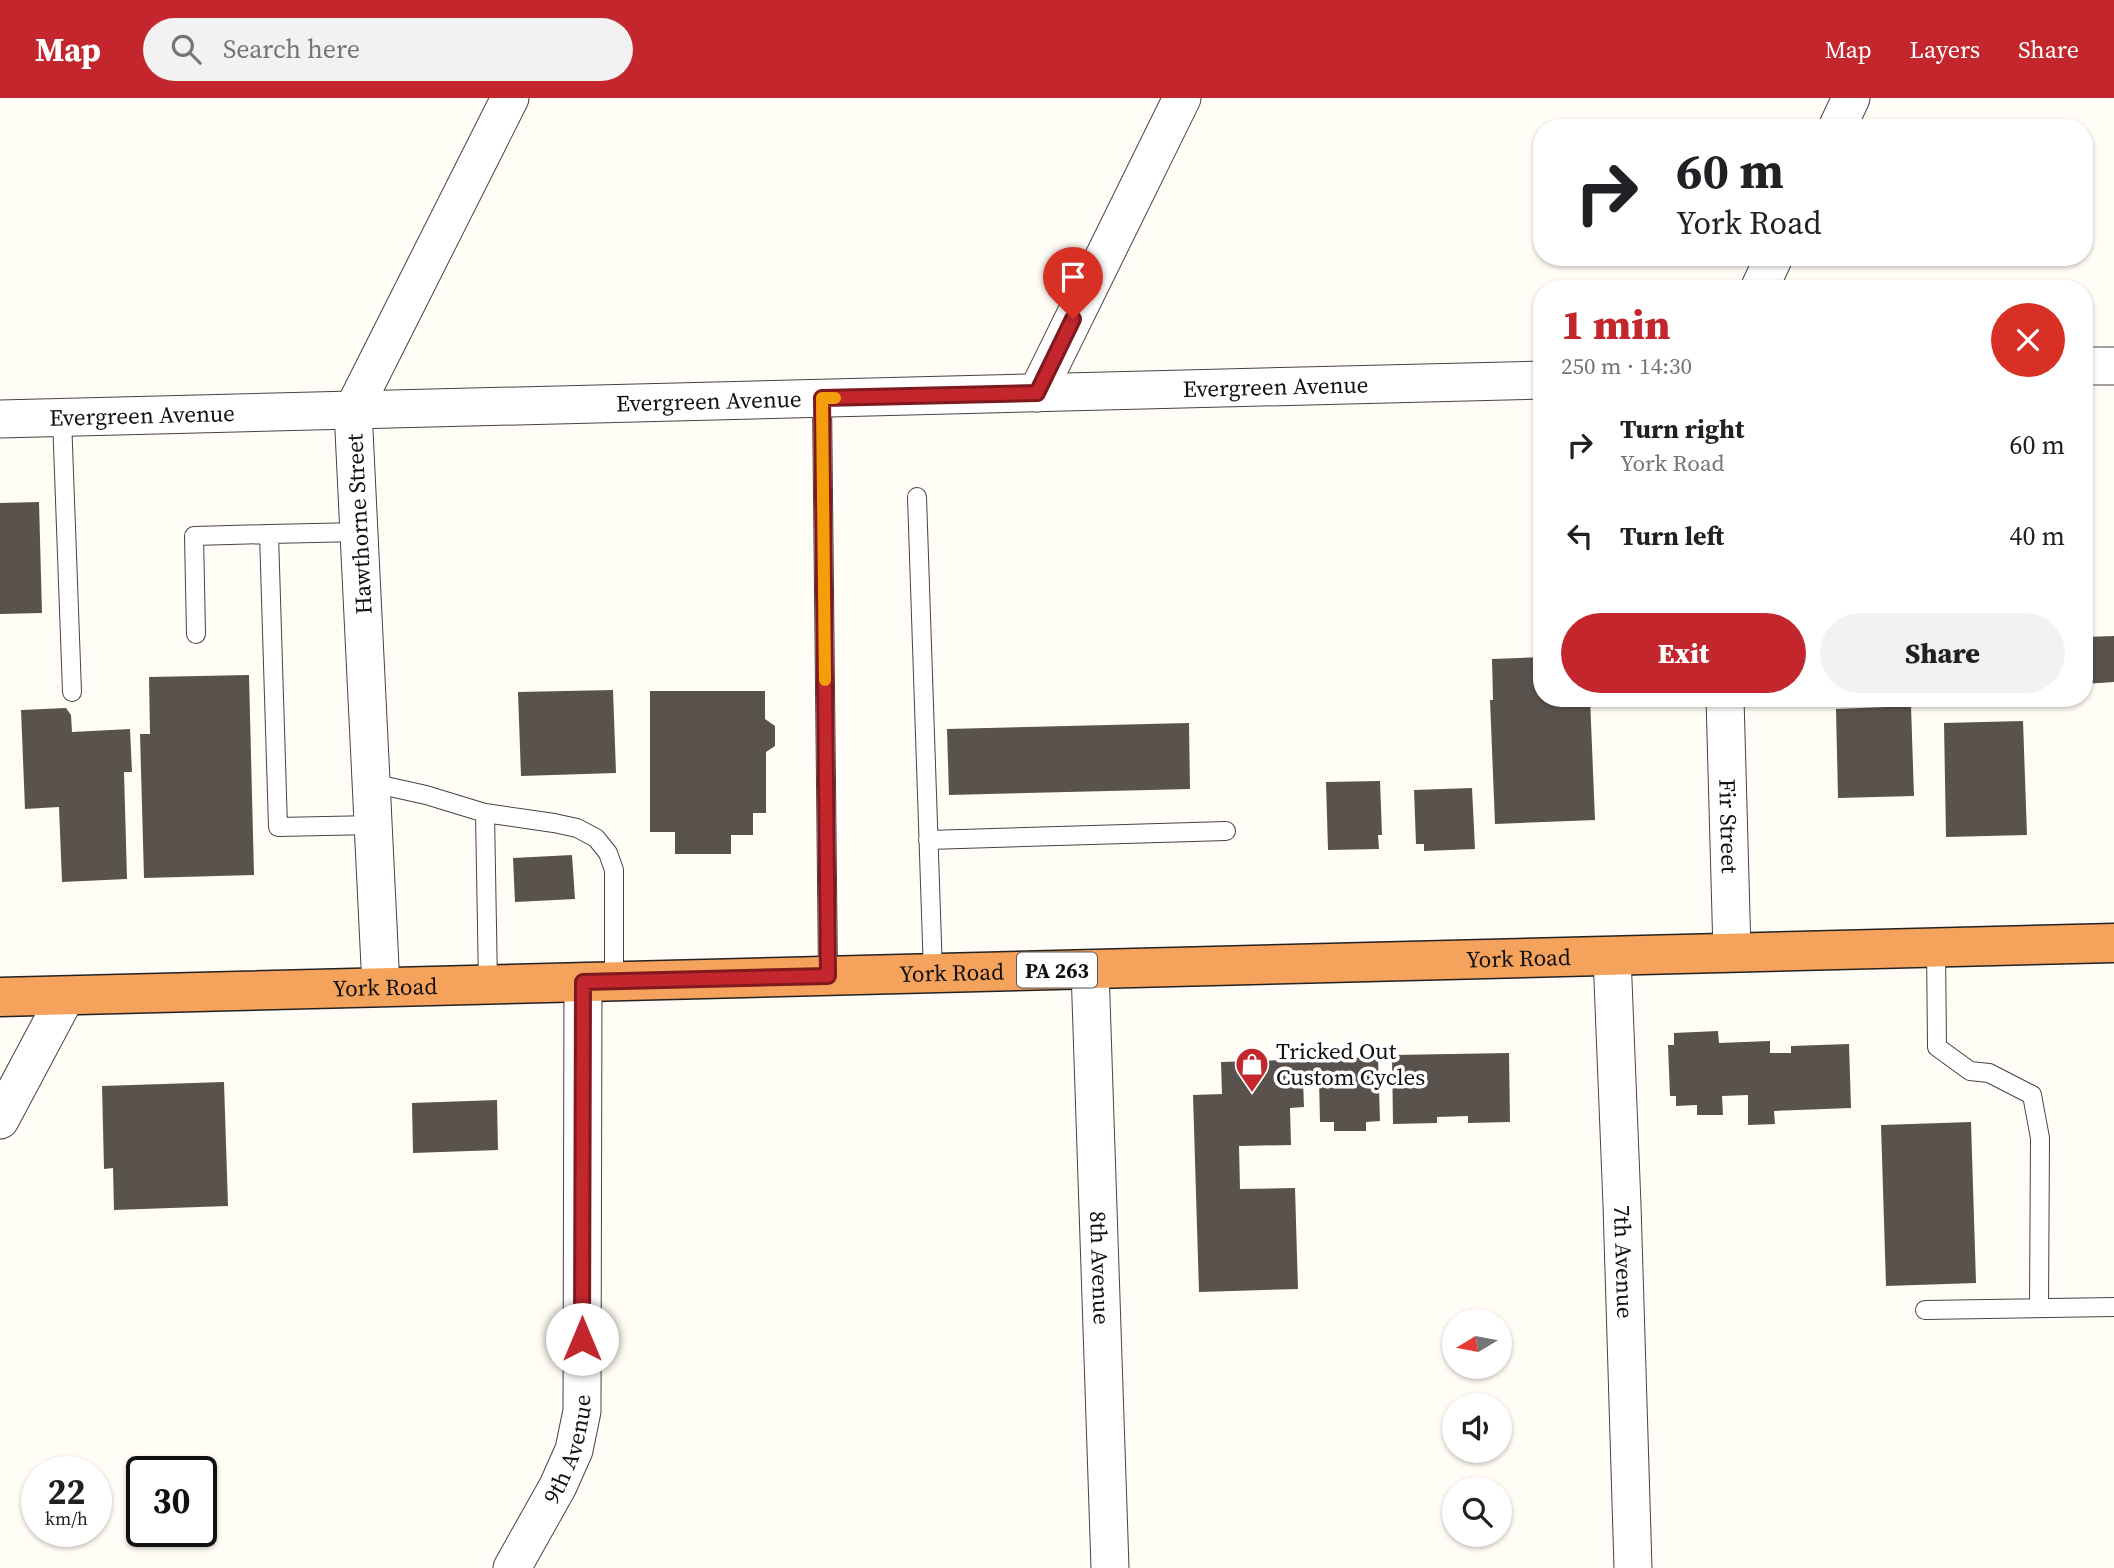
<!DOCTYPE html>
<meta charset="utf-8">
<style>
:root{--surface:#fff;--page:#f2f2f2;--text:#202124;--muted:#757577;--accent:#c4262e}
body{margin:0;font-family:"Source Serif 4",serif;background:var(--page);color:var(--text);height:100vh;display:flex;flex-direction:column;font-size:26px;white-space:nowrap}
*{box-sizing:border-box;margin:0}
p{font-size:23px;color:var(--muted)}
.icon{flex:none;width:38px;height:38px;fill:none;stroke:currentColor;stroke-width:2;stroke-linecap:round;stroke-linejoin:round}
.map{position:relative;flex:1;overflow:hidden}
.panel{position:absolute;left:1533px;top:182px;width:560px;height:427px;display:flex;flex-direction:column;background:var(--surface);border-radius:28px;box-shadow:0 2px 5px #0004}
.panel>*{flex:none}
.hud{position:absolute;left:1533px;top:21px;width:560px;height:147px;border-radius:28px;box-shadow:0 2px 5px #0004;background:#fff;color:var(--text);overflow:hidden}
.needle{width:46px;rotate:260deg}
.buttons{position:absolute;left:1442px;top:1211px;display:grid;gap:14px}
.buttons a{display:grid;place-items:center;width:70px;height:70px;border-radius:50%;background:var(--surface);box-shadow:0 2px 5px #0004;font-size:35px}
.speed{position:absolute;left:21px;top:1358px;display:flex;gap:14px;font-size:35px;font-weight:700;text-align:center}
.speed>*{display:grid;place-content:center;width:91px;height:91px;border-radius:50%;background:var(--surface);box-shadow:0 2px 5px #0004;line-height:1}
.speed small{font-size:18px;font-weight:400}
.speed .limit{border:4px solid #111;border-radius:10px;background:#fff;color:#111}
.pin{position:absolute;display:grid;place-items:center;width:60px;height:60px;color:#fff;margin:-72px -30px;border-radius:50% 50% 50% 0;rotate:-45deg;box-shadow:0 0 7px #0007}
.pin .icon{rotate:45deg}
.me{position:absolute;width:77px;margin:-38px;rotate:0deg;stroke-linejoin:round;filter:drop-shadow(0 0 5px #0008)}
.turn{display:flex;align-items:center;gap:24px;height:147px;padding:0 28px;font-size:32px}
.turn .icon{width:91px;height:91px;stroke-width:2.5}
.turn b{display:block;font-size:49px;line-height:60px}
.round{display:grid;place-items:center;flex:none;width:74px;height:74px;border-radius:37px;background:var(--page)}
.head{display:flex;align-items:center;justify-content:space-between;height:119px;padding:0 28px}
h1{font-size:42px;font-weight:800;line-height:52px;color:var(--accent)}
.button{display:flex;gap:14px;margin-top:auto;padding:14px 28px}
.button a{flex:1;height:80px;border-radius:42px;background:var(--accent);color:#fff;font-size:28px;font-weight:800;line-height:80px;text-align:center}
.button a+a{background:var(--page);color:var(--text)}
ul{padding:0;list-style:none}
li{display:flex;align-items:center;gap:21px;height:91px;padding:0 28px}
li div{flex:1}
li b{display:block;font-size:26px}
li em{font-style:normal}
header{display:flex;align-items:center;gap:42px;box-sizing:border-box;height:98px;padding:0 35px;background:var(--accent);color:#fff}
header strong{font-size:33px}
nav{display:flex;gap:38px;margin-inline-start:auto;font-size:24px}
.search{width:490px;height:63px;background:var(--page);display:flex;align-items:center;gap:18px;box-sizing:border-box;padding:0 24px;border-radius:38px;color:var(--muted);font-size:26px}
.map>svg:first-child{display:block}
.building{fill:#5a524d}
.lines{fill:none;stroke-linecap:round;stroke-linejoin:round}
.lane-casing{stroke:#444;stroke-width:20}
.street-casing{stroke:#444;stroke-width:39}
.highway-casing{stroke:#222;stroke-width:41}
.lane{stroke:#fff;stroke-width:18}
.street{stroke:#fff;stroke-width:37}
.highway{stroke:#f5a25d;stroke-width:38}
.route-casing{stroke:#7f191e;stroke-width:18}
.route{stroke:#c4262e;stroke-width:12}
.slow{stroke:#f59e0b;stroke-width:12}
.labels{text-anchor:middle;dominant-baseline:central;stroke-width:7;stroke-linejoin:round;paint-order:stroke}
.shield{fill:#fff;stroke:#585858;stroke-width:2}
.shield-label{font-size:21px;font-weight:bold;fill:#111}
.street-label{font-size:23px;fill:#111;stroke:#fff}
.poi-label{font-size:23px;fill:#111;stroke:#fff;text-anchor:start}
</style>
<header>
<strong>Map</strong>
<div class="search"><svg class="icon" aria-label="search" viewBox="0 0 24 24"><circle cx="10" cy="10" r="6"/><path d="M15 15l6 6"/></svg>Search here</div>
<nav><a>Map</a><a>Layers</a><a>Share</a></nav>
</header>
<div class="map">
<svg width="2114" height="1470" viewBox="0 0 2114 1470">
<rect width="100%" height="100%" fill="#fffdf5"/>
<path class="building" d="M39,404L42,515L0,516V405Z
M2114,538V584L2084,586V539Z
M1542,559V600H1590L1595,722L1495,726L1490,602H1493L1492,561Z
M249,577L254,777L144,780L140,636H150L149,579Z
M613,592L616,675L521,678L518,594Z
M650,593H765V621L775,628V648L766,654V715H753V737H731V756H675V734H650Z
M1911,608L1914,698L1838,700L1836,611Z
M66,610L71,617L72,634L130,631L132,674H124L127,781L62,784L59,709L25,711L21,612Z
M2023,623L2027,737L1946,739L1944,625Z
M1189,625L1190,691L949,697L947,631Z
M1380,683L1382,737H1378L1379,751L1328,752L1326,684Z
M1472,690L1475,751L1424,753V746H1416L1414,692Z
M572,757L575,801L515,804L513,760Z
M1718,933L1719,945L1770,943V955H1791V948L1849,946L1851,1010L1774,1013L1775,1026L1748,1027V997L1722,998L1723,1017H1697V1007L1676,1008V998H1670L1668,947H1674V935Z
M1509,955L1510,1024L1468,1025V1018L1437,1019V1025L1393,1026L1392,957Z
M1378,959L1380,1023L1366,1024V1033H1334V1024H1320L1319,981L1303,982L1304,1009L1290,1010L1291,1047L1239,1048L1240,1091L1295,1090L1298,1191L1199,1194L1193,997L1222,996L1221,964Z
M224,984L228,1108L114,1112L113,1070L104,1071L102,988Z
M497,1002L498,1052L413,1055L412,1005Z
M1971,1024L1976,1185L1886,1188L1881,1027Z"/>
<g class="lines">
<defs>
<path id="lane" d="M822,300L828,878
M62,320L72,594
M917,399L933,875
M269,436L359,434
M196,536L194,438L269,436L278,729L374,727
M372,685L426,697L485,715L554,725L577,730L596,740L608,755L614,772V883
M485,715L488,886
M928,742L1226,733
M1936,849L1937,949L1970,973L1989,975L2032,997L2040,1040L2039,1210
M1925,1212L2114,1209"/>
<g id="street">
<path d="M1837,30L1851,0"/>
<path d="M1759,191L1774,159"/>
<path d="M2084,268H2114"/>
<path d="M1037,295L1182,0"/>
<path id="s1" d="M0,321L1542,282"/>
<path id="s2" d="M1725,600L1732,854"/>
<path id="s3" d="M1612,858L1622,1107L1633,1470"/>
<path id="s4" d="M1090,871L1110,1470"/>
<path d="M381,889L353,312L510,0"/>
<path d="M0,1022L66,898"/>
<path id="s5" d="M512,1470L558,1388L574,1352L582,1313L583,884"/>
</g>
<g id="highway">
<path id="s6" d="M0,899L2114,845"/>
</g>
</defs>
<use href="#lane" class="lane-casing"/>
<use href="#street" class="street-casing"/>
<use href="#highway" class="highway-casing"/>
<use href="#lane" class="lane"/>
<use href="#street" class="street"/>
<use href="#highway" class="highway"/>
</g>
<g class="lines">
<defs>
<path id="route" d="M582,1241L583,884L828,878L822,300L1037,295L1073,221"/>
</defs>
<use href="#route" class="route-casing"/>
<use href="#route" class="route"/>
<path class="slow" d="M825,582L822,300H835"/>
</g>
<defs>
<symbol id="shop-pin" viewBox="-11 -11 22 30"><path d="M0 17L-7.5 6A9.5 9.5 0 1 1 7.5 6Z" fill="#c4262e" stroke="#fff"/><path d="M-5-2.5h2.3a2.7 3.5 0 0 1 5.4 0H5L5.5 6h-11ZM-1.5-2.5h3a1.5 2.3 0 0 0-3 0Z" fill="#fff"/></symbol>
</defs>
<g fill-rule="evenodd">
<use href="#shop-pin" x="1233" y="947" width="38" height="52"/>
</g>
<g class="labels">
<rect class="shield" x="1017" y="854.5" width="80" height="35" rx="5"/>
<g class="shield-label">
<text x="1057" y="872">PA 263</text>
</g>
<g class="street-label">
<text stroke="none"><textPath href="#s1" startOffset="1276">Evergreen Avenue</textPath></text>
<text stroke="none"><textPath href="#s1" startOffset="709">Evergreen Avenue</textPath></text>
<text stroke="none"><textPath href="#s1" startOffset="142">Evergreen Avenue</textPath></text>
<text transform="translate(359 426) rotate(-93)">Hawthorne Street</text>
<text stroke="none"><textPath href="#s2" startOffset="128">Fir Street</textPath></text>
<text stroke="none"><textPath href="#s6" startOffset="1519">York Road</textPath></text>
<text stroke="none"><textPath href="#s6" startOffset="952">York Road</textPath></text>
<text stroke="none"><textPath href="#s6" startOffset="385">York Road</textPath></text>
<text stroke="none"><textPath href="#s3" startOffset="306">7th Avenue</textPath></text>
<text stroke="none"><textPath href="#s4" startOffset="299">8th Avenue</textPath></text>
<text stroke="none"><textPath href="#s5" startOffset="133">9th Avenue</textPath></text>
</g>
<g class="poi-label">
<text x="1276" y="953">Tricked Out<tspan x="1276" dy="26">Custom Cycles</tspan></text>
</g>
</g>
</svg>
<div class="buttons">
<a><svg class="needle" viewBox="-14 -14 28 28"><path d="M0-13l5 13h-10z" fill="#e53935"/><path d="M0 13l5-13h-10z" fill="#757577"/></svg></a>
<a><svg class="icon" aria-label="sound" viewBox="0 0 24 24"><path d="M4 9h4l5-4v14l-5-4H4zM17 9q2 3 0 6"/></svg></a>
<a><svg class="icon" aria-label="search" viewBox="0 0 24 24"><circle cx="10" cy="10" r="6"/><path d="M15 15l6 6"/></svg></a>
</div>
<div class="speed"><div>22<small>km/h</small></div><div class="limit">30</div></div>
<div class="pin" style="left:1073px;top:221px;background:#d93025"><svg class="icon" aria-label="arrive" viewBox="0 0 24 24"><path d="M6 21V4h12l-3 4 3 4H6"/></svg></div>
<svg class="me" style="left:582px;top:1241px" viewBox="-20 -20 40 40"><circle r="19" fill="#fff"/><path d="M0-13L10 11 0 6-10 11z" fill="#c4262e"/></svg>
<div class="hud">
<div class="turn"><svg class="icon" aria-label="right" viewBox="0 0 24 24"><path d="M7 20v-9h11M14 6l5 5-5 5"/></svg><div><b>60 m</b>York Road</div></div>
</div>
<section class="panel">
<div class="head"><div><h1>1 min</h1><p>250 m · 14:30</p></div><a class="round" style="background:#d93025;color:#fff"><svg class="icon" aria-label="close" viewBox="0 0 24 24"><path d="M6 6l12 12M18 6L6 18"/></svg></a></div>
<ul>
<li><svg class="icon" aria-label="right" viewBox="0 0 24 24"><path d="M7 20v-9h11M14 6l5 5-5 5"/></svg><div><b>Turn right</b><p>York Road</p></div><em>60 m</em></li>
<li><svg class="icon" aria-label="left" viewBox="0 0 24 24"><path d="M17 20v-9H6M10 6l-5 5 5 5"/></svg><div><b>Turn left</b></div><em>40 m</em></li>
</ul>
<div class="button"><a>Exit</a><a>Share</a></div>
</section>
</div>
